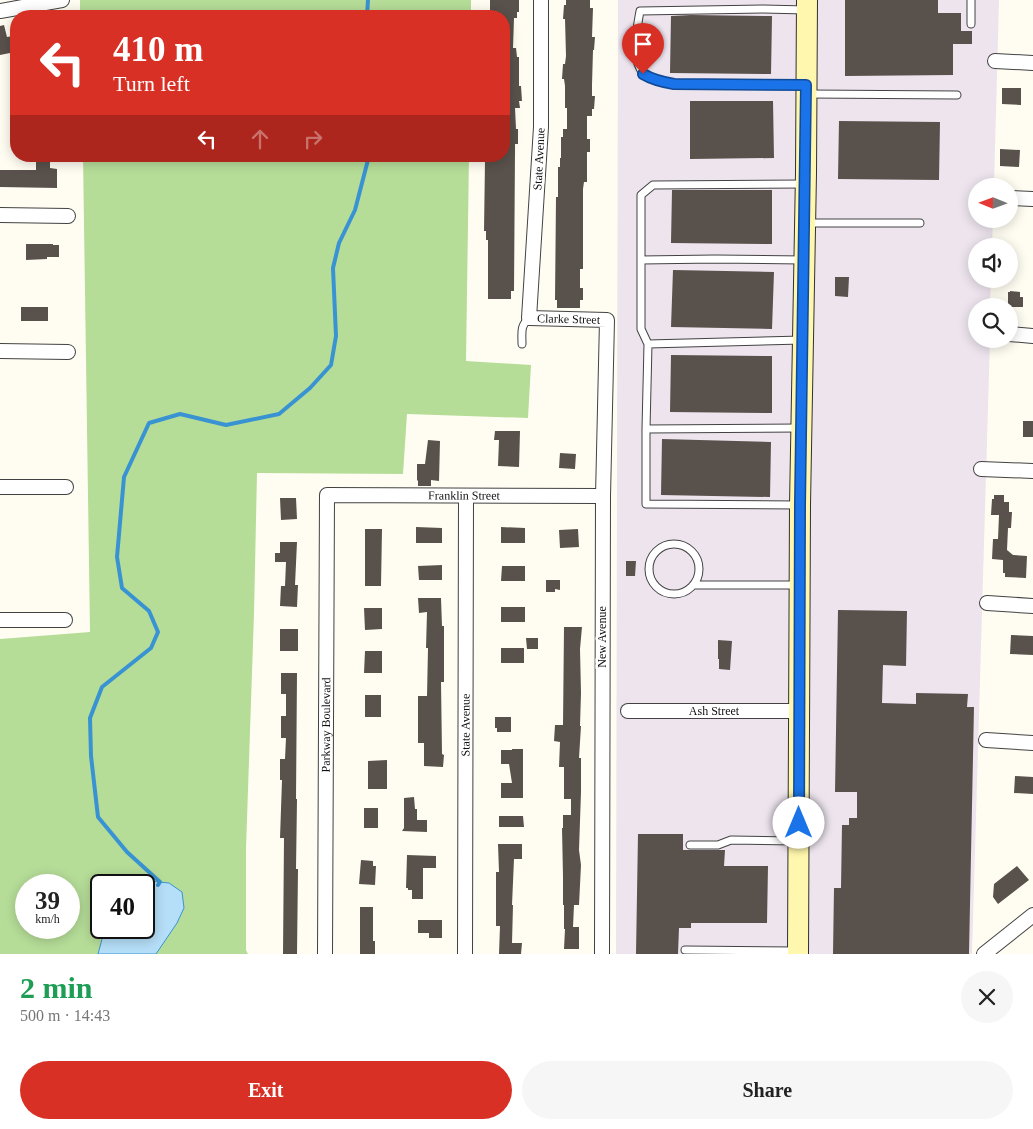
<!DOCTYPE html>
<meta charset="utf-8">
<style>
:root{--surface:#fff;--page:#f6f6f6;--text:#222;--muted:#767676;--accent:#d93025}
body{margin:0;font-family:Georgia,serif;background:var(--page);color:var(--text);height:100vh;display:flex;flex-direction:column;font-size:19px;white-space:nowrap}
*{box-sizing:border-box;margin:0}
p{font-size:16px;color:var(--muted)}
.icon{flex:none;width:28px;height:28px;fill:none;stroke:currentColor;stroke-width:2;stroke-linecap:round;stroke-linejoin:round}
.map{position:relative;height:954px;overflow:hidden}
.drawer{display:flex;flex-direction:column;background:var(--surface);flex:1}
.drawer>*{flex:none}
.top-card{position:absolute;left:10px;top:10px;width:500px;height:152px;border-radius:20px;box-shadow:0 2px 12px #0003;background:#d93025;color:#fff;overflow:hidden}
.needle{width:32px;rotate:271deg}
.controls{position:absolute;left:968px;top:178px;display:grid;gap:10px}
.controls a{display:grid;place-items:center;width:50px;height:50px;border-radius:50%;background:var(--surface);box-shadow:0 2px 12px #0003;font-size:25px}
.speed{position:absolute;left:15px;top:874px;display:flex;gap:10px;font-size:25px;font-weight:700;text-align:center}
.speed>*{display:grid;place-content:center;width:65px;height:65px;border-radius:50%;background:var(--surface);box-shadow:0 2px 12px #0003;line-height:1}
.speed small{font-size:12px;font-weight:400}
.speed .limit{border:2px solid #111;border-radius:8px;background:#fff;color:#111}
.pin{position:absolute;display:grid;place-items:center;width:42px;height:42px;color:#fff;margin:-51px -21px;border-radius:50% 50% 50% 0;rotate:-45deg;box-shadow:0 0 5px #0007}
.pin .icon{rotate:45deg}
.me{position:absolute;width:55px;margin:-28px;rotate:0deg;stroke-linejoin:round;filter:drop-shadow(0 0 4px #0008)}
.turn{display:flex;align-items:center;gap:18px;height:105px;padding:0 20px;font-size:22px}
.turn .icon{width:65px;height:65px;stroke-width:2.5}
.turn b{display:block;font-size:35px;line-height:42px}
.lanes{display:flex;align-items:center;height:48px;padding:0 20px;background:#0003;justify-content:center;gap:25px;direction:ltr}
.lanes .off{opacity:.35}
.round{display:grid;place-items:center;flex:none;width:52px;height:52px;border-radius:26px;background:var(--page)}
.summary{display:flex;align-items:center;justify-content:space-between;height:85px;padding:0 20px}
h1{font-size:30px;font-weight:800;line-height:38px;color:#1e9e55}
.primary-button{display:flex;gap:10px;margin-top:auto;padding:10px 20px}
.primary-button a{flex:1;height:58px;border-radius:30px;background:var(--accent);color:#fff;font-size:20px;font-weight:800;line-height:58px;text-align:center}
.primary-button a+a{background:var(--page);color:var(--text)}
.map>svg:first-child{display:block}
.industrial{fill:#ede4ee}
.forest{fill:#b6dd98;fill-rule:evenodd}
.water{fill:#b5def8;stroke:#3993d2}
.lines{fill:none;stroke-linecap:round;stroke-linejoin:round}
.stream{stroke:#3993d2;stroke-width:4}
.building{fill:#59514b}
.lane-casing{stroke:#424242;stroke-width:9}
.street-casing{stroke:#424242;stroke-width:16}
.secondary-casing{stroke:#313131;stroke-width:22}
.lane{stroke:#fff;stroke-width:7}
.street{stroke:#fff;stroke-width:14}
.secondary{stroke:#fff7ad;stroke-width:20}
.route-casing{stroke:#114b97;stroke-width:12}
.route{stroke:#1a73e8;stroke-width:9}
.labels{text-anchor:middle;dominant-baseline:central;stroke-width:5;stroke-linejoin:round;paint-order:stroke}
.street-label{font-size:12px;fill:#0f0f0f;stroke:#fff}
</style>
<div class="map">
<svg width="1033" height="954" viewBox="0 0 1033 954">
<rect width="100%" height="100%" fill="#fffdf2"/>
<path class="industrial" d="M618,0H999L994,186H976V219H993L992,246H976V279H991L990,306H976V339H990L972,954H616Z"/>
<path class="forest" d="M80,0H471V16H80Z
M83,156H469L466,361L531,365L528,418L407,414L403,474L257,473L254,614L246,849V950L248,954H0V639L90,632ZM26,885H69V928H26ZM101,885H144V928H101Z"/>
<path class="water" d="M149,881L169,883L182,892L184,908L177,923L156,954H98L105,928H144V885H135Z"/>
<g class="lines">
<path class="stream" d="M367,16L368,0
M158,885L160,882L127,852L98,817L91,756L90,718L102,687L151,648L158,632L149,611L122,588L117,557L124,477L149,423L180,414L226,425L279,414L310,388L331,365L336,336L333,268L339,243L355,210L369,156"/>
</g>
<path class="building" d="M490,0H519V12H517V18H514L513,48H516L517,57H519V86H521L522,101H519L520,108H515L516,129H518V144H515V151L514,291H511V299H488V240H486V231H484L485,160H487V156H504V16H492V11H490Z
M566,0H590V8H593L592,37H595L594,50H593L592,85V96H595L594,109H592V116H587V139H590V152H587V182H584L583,189V269H580V288H583V300H580V308H557V300H555L556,197H558V167H560V158H561V137H563V129H567V108H565V86L564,79H562L563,64H565L566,56L565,19H563L564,5H566Z
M845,0H938V13H961V31H972V44H953V75L845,76Z
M691,15L772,16L771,74L670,73L671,16Z
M4,25L7,37L13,36L16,49L10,50V53L0,55V26Z
M1002,88H1021V105L1002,104Z
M690,101H773L774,158L690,159Z
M839,121L940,122L939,180L838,179Z
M1000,149L1020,150L1019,167L1000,166Z
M36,162H50V168L57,169V188L0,187V170H36Z
M672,190H772V244L671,243Z
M26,244H53V245H59V257H47V259L26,260Z
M673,270L774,272L772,329L671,327Z
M835,277H849L848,297L835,296Z
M1010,291L1020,292V297H1023V307H1009L1008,306V292H1010Z
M21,307H48V321H21Z
M671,355L772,356V413L670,412Z
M1023,421H1033V437H1023Z
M495,431H520L519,467L498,466L499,440H494Z
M662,439L771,442L770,497L661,495Z
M428,440L440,441L439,481L431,480V486H418V481L417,480V464H425Z
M560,453L576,454L575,469L559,468Z
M994,495H1004V502H1009V512H1012L1011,528H1008L1007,550L1013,555L1027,556L1026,578L1005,577V573H1003V560L992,559L993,539H998L999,515H991L992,499H994Z
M280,498H296L297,519L281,520Z
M416,527L442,528V543H416Z
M501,527L525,528V543H501Z
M365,529H382L381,586H365Z
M578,529L579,547L560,548L559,530Z
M280,542H297L295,585H298L297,607L280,606L281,586H285L286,562H275V553H280Z
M626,561H636L635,576H626Z
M442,565V580H419L418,566Z
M502,566H525V581H501Z
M546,580H560V590L555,589V592H546Z
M418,598H441L442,626H444V682H441L442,754L444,755L443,767L424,766V743H418V696H427L428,648H426L427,612L419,613Z
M501,607H525V622H501Z
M364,608H382V629L365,630Z
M838,610L907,611L906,666L883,665L882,703L916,704V693L968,694L967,707H974L969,954H833L834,888H841L842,825H849V818H857V792H835Z
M564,627H582L580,649L581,693L580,726H581L579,758H581V792L579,850L581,865L579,905H574L573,927H579V949H564L565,929H564V905H563V877L562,828H563V815H571V799H564V767H559L560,742L554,741L555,725H563Z
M280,629H298V651H280Z
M1011,635L1033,636V655L1010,654Z
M526,638H538V649H527Z
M718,640L732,641L730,670L719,669V659H718Z
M501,648H524V663H501Z
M365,651H382V673H364Z
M281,673H297L296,799H297L296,869H298L297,954H283L284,838H280L282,780H280V759H285L286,738H281V716H286V694H281Z
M365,695H381V717H365Z
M495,717H511V732H497V728H495Z
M512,749H523V798H501V783H512L509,764H501V750H512Z
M387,760V789H368V761Z
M1015,776L1033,777V794L1014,793Z
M414,797L415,809H417V820H427V832L402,831L404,828V798Z
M364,808H378V828H364Z
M499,816H523L524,827H499Z
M638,834H683V850H725L724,866H768L767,923H691V928H679L678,954H636Z
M498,844H522V859H514L512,905H513L512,943H522L521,954H499L500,926H496V872H499Z
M407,855L436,856V868H423V899H412V890H408V888H406Z
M361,860L373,861V866H376L375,885L359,884Z
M1017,866L1029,880L998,904L993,897L994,884Z
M360,907H373V941H375V954H360Z
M418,920H442V938H429V933H418Z"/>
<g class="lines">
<defs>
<path id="lane" d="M971,24V0
M804,85C773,85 742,85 711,84C695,84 677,85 661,82C656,81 648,78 644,74C630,60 637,28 640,11L763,9L807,10
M809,94L957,95
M807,223H920
M641,260V195L653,185L804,184
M802,340L648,344L641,329V260L715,259L803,260
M522,344C522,332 520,326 529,318
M646,429L648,344
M799,505L646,504V429L800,428
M649 569a25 25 0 1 1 50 0a25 25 0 1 1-50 0Z
M694,585H799
M690,845H718L731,840L796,841
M685,950L795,951"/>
<g id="street">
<path id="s1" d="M541,0V127L529,318L607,320L603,496L602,954"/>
<path d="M0,11L62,0"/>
<path d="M995,61L1033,63"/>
<path d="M1009,198L1033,199"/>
<path d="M0,215L68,216"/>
<path d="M1009,334L1033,336"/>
<path d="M0,351L68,352"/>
<path d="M981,469L1033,471"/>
<path d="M0,487H66"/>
<path d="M987,603L1033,606"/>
<path d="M0,620H65"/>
<path id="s2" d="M628,711H800"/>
<path d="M986,740L1033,743"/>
<path id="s3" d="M325,954L327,495L603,496"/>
<path id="s4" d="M465,954L466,496"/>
<path d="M984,954L1033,915"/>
</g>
<path id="secondary" d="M798,954L800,505L806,173L807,0"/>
</defs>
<use href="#lane" class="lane-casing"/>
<use href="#street" class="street-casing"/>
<use href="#secondary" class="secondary-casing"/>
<use href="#lane" class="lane"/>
<use href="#street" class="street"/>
<use href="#secondary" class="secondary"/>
</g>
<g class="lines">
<defs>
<path id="route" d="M643,74C653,80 662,82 674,84L806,85L800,505L799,823"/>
</defs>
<use href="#route" class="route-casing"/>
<use href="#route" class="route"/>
</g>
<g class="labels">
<g class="street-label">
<text transform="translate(539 159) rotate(-87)">State Avenue</text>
<text stroke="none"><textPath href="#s1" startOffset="358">Clarke Street</textPath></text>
<text stroke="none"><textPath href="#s3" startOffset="596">Franklin Street</textPath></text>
<text transform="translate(602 637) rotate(-90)">New Avenue</text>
<text stroke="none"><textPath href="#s2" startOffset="86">Ash Street</textPath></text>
<text stroke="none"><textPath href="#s3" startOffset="229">Parkway Boulevard</textPath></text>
<text stroke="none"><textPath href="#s4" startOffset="229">State Avenue</textPath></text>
</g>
</g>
</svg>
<div class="controls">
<a><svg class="needle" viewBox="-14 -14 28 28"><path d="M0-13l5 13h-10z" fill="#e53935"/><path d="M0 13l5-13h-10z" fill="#767676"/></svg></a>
<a><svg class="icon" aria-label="sound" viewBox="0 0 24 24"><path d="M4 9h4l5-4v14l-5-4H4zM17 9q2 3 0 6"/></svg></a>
<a><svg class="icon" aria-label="search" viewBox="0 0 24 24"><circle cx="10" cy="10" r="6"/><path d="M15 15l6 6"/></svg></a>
</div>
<div class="speed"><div>39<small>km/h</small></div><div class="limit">40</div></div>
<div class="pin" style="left:643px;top:74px;background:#d93025"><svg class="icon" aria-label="arrive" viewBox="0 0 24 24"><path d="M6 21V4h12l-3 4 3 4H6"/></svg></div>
<svg class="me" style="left:799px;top:823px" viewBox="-20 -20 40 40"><circle r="19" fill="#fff"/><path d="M0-13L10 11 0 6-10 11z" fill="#1a73e8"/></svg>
<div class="top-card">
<div class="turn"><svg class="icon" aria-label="left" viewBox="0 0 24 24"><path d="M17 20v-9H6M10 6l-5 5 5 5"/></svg><div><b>410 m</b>Turn left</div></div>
<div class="lanes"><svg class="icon" aria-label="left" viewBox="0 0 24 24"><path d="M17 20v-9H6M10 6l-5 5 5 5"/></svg><svg class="icon off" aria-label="ahead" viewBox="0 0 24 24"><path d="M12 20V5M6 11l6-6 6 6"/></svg><svg class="icon off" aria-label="right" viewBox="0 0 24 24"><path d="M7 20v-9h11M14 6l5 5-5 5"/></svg></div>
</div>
</div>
<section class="drawer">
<div class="summary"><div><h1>2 min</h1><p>500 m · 14:43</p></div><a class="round"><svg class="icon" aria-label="close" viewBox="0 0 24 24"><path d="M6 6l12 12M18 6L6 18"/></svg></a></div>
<div class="primary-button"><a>Exit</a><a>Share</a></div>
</section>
